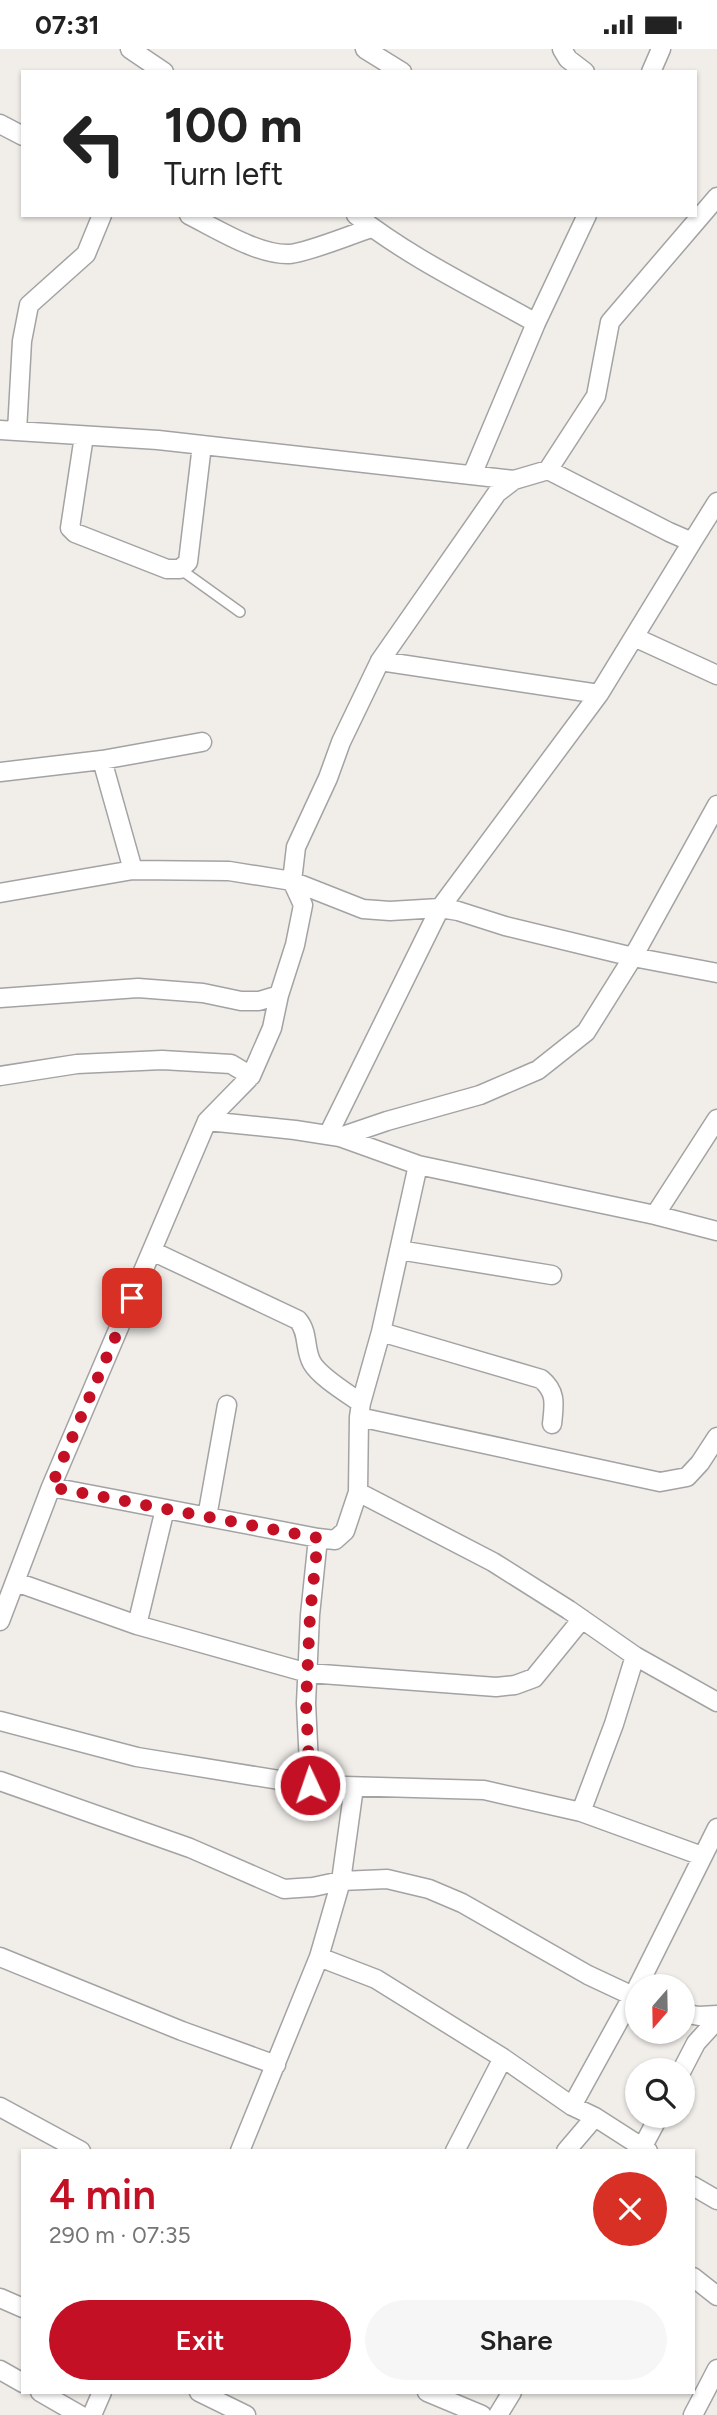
<!DOCTYPE html>
<meta charset="utf-8">
<style>
:root{--surface:#fff;--page:#f6f6f6;--text:#222;--muted:#767676;--accent:#c41025}
body{margin:0;font-family:Figtree,sans-serif;background:var(--page);color:var(--text);height:100vh;display:flex;flex-direction:column;font-size:26px;white-space:nowrap}
*{box-sizing:border-box;margin:0}
p{font-size:23px;color:var(--muted)}
.icon{flex:none;width:38px;height:38px;fill:none;stroke:currentColor;stroke-width:2;stroke-linecap:round;stroke-linejoin:round}
.map{position:relative;flex:1;overflow:hidden}
.drawer{position:absolute;left:21px;top:2100px;width:674px;height:245px;display:flex;flex-direction:column;background:var(--surface);border-radius:0px;box-shadow:0 2px 5px #0004}
.drawer>*{flex:none}
.top-card{position:absolute;left:21px;top:21px;width:676px;height:147px;border-radius:0px;box-shadow:0 2px 5px #0004;background:#fff;color:var(--text);overflow:hidden}
.needle{width:46px;rotate:200deg}
.fabs{position:absolute;left:625px;top:1925px;display:grid;gap:14px}
.fabs a{display:grid;place-items:center;width:70px;height:70px;border-radius:50%;background:var(--surface);box-shadow:0 2px 5px #0004;font-size:35px}
.pin{position:absolute;display:grid;place-items:center;width:60px;height:60px;color:#fff;margin:-30px;border-radius:14px;box-shadow:0 4px 10px #0006}
.me{position:absolute;width:77px;margin:-38px;rotate:357deg;stroke-linejoin:round;filter:drop-shadow(0 0 5px #0008)}
.turn{display:flex;align-items:center;gap:24px;height:147px;padding:0 28px;font-size:32px}
.turn .icon{width:91px;height:91px;stroke-width:2.5}
.turn b{display:block;font-size:49px;line-height:60px}
.round{display:grid;place-items:center;flex:none;width:74px;height:74px;border-radius:37px;background:var(--page)}
.headline{display:flex;align-items:center;justify-content:space-between;height:119px;padding:0 28px}
h1{font-size:42px;font-weight:600;line-height:52px;color:var(--accent)}
.primary-button{display:flex;gap:14px;margin-top:auto;padding:14px 28px}
.primary-button a{flex:1;height:80px;border-radius:42px;background:var(--accent);color:#fff;font-size:28px;font-weight:600;line-height:80px;text-align:center}
.primary-button a+a{background:var(--page);color:var(--text)}
.status{display:flex;justify-content:space-between;align-items:center;height:49px;padding:0 35px;background:var(--surface);direction:ltr}
.status svg{height:19px;fill:currentColor}
.map>svg:first-child{display:block}
.lines{fill:none;stroke-linecap:round;stroke-linejoin:round}
.lane-casing{stroke:#a3a3a3;stroke-width:12}
.street-casing{stroke:#a3a3a3;stroke-width:21}
.lane{stroke:#fff;stroke-width:9}
.street{stroke:#fff;stroke-width:18}
.route{stroke:#c41025;stroke-width:12;stroke-dasharray:0 21.6}
</style>
<div class="status"><b>07:31</b><svg viewBox="0 0 49 12"><path d="M0 12V9h3v3zM5 12V6h3v6zM10 12V3h3v9zM15 12V0h3v12zM26 1h20v11H26zM47 4h2v5h-2z"/></svg></div>
<div class="map">
<svg width="717" height="2366" viewBox="0 0 717 2366">
<rect width="100%" height="100%" fill="#f1eeea"/>
<g class="lines">
<defs>
<path id="lane" d="M180,520L240,563"/>
<path id="street" d="M130,0L164,23
M365,0L402,23
M562,0L568,10L585,23
M651,23L661,0
M0,75L23,87
M189,166C217,180 258,206 289,205C307,204 352,185 372,179
M356,166C410,209 476,240 536,274
M0,381L158,391L514,431
M17,382L22,292L29,256L86,205L102,166
M84,387L70,479L75,484L167,520H180L188,513L202,396
M548,421L669,483L692,493L717,453
M472,426L536,274L587,166
M634,588L717,626
M380,612L599,645
M102,711L133,821
M0,723L102,711L202,693
M0,844L133,821L229,822L292,832L363,860L390,862L440,859L458,862L505,877L633,908L717,924
M0,949L138,939L203,944L241,952H259L279,946
M0,1027L77,1015L162,1011L231,1015L251,1027
M207,1072L295,1081L340,1088L387,1072L480,1046L538,1021L586,983L633,908L717,756
M328,1086L440,859L599,645L692,493
M340,1088L418,1116L655,1166L717,1182
M655,1166L717,1070
M399,1201L552,1226
M152,1202L298,1271C309,1284 304,1300 312,1314C320,1328 347,1344 361,1354
M381,1283L541,1330C557,1343 554,1356 552,1375
M359,1368L660,1433L687,1428L700,1414L717,1388
M51,1438L318,1489L335,1491L345,1482L358,1443L359,1368L361,1354L381,1283L418,1116
M358,1443L493,1513L569,1561L635,1607L717,1653
M207,1468L227,1356
M16,1533L137,1576L308,1624L496,1638L515,1636L534,1629L582,1570
M0,1572L51,1438L207,1072L251,1027L272,979L279,946L295,896L303,856L292,832L296,798L328,729L341,693L380,612L497,444L514,431L548,421L596,347L610,273L717,148
M137,1576L165,1460
M0,1672L137,1708L310,1736L484,1741L581,1763L702,1807
M0,1732L190,1799L284,1840L313,1838L341,1832L387,1830L429,1840L462,1854L588,1926L637,1949
M310,1736L306,1654L310,1566L318,1489
M581,1763L614,1675L635,1607
M0,1908L182,1982L276,2016
M319,1908L376,1930L503,2009L572,2057L595,2068L648,2102
M638,1937L717,1779
M682,1964L699,1967L717,1966
M682,2021L696,1994L717,1971
M572,2057L637,1939
M0,2058L81,2102
M643,2097L659,2067
M240,2102L319,1908L341,1832L354,1738
M455,2102L503,2009
M566,2102L595,2068
M693,2137L717,2151
M693,2228L717,2247
M0,2249L23,2259
M0,2321L23,2334
M40,2343L80,2366
M199,2343L246,2366
M427,2343L482,2366
M92,2366L102,2343
M498,2366L512,2343
M693,2366L717,2320"/>
</defs>
<use href="#lane" class="lane-casing"/>
<use href="#street" class="street-casing"/>
<use href="#lane" class="lane"/>
<use href="#street" class="street"/>
</g>
<g class="lines">
<path class="route" d="M132,1249L51,1438L318,1489L310,1566L306,1654L310,1736"/>
</g>
</svg>
<div class="fabs">
<a><svg class="needle" viewBox="-14 -14 28 28"><path d="M0-13l5 13h-10z" fill="#e53935"/><path d="M0 13l5-13h-10z" fill="#767676"/></svg></a>
<a><svg class="icon" aria-label="search" viewBox="0 0 24 24"><circle cx="10" cy="10" r="6"/><path d="M15 15l6 6"/></svg></a>
</div>
<div class="pin" style="left:132px;top:1249px;background:#d93025"><svg class="icon" aria-label="arrive" viewBox="0 0 24 24"><path d="M6 21V4h12l-3 4 3 4H6"/></svg></div>
<svg class="me" style="left:310px;top:1736px" viewBox="-20 -20 40 40"><circle r="17" fill="#c41025" stroke="#fff" stroke-width="3"/><path d="M0-11L8 9 0 5-8 9z" fill="#fff"/></svg>
<div class="top-card">
<div class="turn"><svg class="icon" aria-label="left" viewBox="0 0 24 24"><path d="M17 20v-9H6M10 6l-5 5 5 5"/></svg><div><b>100 m</b>Turn left</div></div>
</div>
<section class="drawer">
<div class="headline"><div><h1>4 min</h1><p>290 m · 07:35</p></div><a class="round" style="background:#d93025;color:#fff"><svg class="icon" aria-label="close" viewBox="0 0 24 24"><path d="M6 6l12 12M18 6L6 18"/></svg></a></div>
<div class="primary-button"><a>Exit</a><a>Share</a></div>
</section>
</div>
